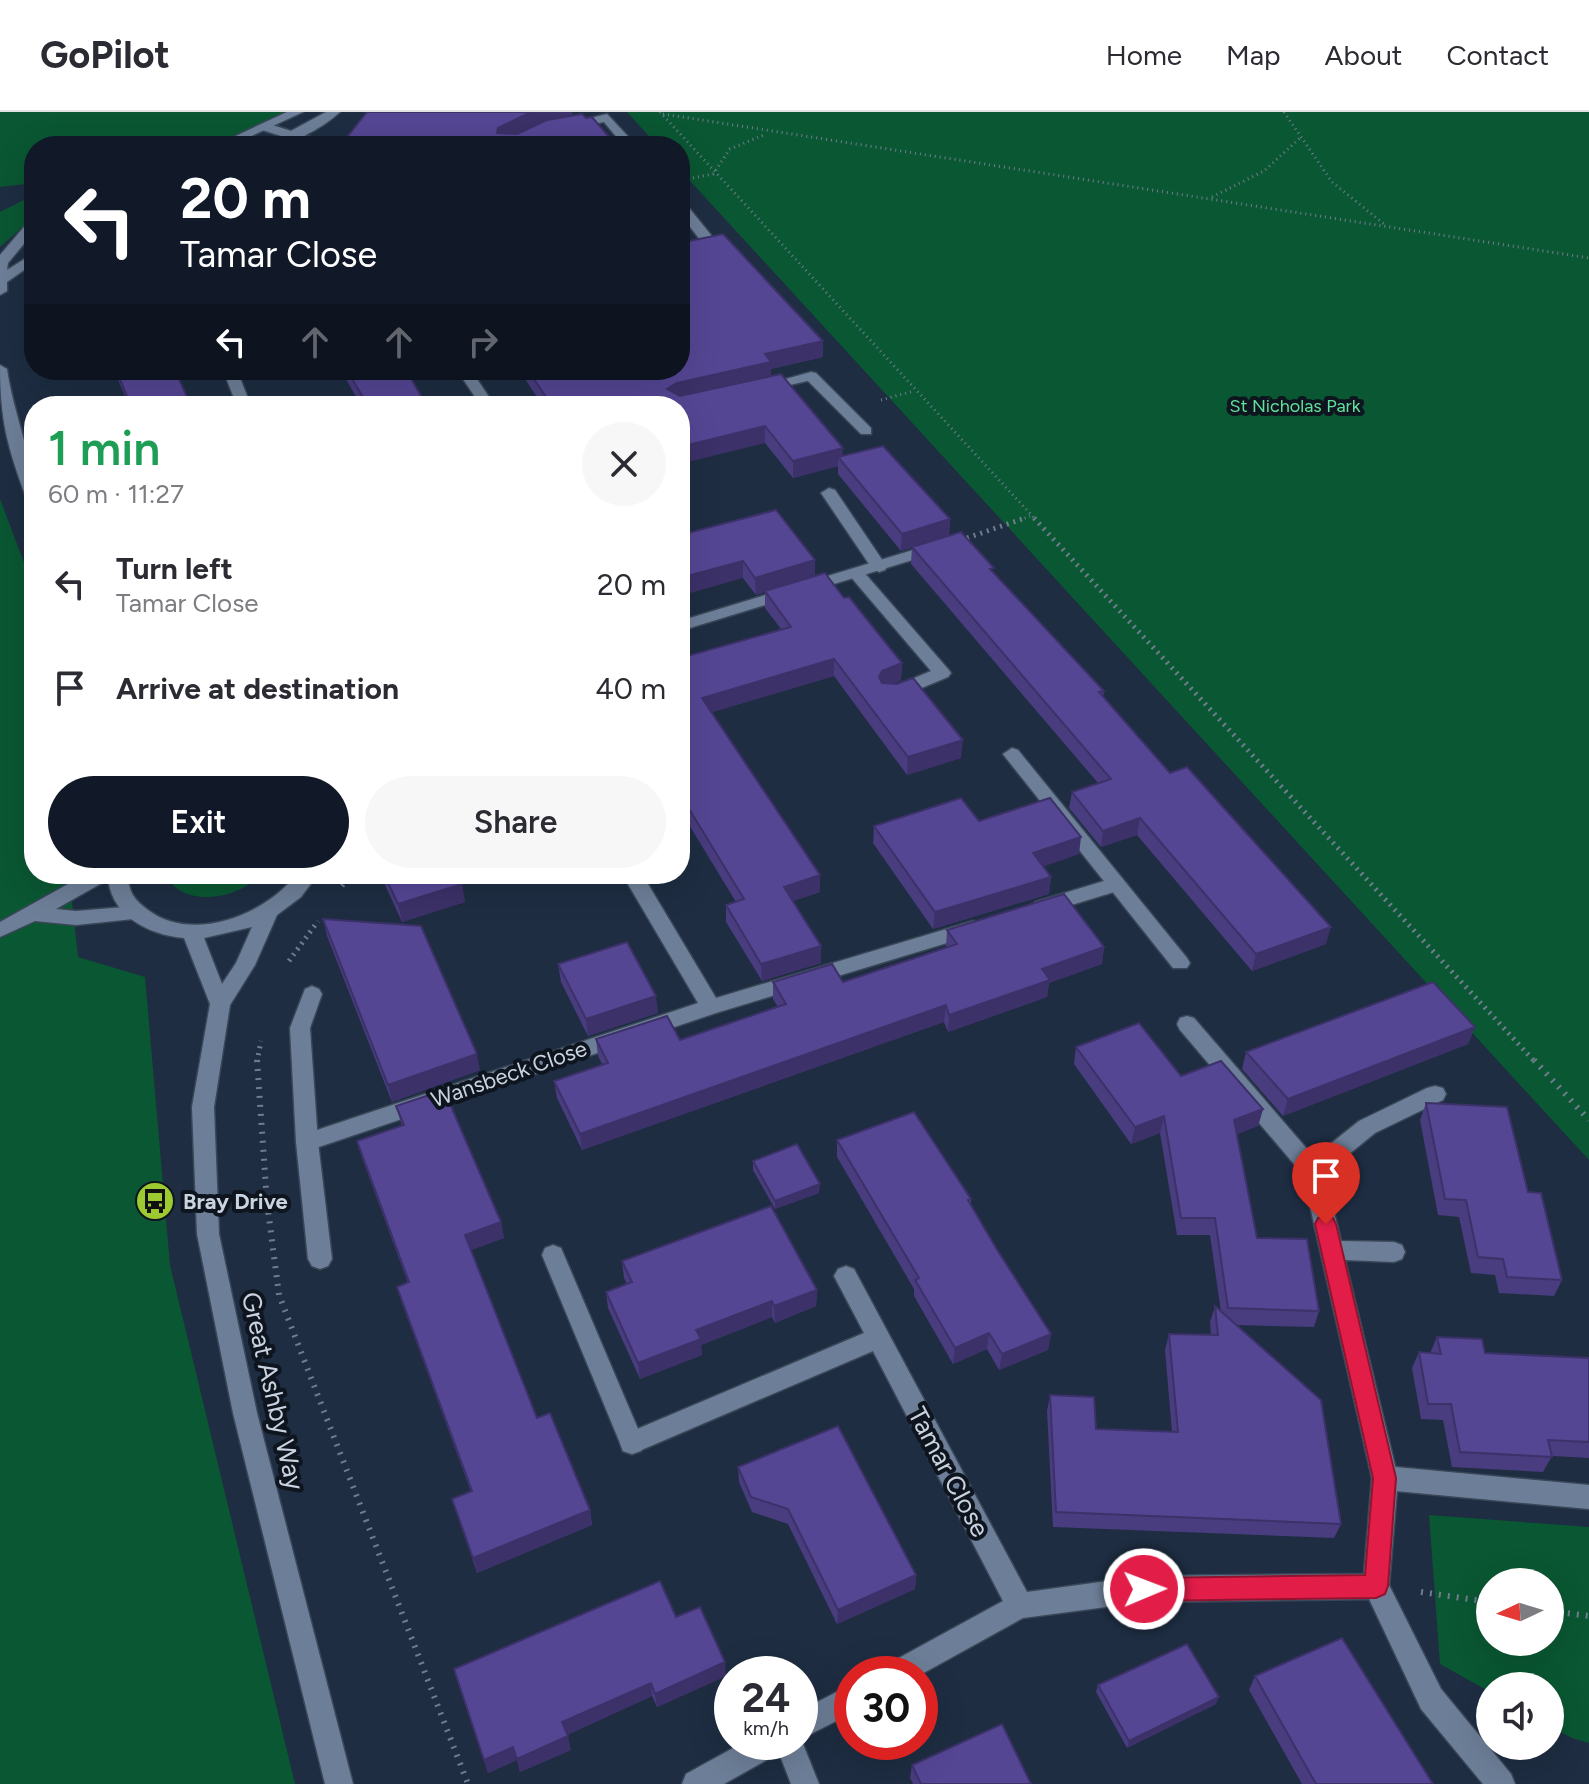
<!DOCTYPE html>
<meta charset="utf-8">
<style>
:root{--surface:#fff;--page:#f7f7f7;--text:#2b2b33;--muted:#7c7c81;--line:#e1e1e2;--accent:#111827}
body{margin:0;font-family:Figtree,sans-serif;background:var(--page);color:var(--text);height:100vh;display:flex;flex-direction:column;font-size:30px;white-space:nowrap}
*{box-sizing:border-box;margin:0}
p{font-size:26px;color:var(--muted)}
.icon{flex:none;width:44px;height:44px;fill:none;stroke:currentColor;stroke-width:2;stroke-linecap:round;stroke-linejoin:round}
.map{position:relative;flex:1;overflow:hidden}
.sheet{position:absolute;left:24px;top:284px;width:666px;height:488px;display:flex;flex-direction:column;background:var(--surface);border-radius:32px;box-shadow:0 8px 32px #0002}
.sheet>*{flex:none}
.guide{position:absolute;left:24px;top:24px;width:666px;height:244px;border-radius:32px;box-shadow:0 8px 32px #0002;background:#111827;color:#fff;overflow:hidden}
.needle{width:52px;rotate:266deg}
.tools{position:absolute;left:1476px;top:1456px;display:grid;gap:16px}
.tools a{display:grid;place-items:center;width:88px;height:88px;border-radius:50%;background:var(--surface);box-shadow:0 8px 32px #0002;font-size:40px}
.speed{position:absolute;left:714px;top:1544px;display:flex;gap:16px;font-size:40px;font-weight:700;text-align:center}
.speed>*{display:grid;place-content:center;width:104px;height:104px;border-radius:50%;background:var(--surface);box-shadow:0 8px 32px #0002;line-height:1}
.speed small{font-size:20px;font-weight:400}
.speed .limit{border:12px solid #d22;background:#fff;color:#111}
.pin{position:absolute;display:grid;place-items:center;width:68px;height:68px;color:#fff;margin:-82px -34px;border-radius:50% 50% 50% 0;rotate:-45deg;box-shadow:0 0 8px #0007}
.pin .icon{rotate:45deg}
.me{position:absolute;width:88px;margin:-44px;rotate:89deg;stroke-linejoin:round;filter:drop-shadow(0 0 6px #0008)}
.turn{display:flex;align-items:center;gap:28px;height:168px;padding:0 24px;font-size:36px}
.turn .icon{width:104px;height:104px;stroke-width:2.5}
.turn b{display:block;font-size:56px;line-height:68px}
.lanes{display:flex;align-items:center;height:76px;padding:0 24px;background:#0003;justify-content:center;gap:40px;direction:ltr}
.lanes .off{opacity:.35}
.round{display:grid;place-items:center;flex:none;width:84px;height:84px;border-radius:42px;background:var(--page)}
.headline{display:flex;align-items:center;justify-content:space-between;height:136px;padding:0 24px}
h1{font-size:48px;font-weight:600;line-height:60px;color:#1e9e55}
.cta{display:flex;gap:16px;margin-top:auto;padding:16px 24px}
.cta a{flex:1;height:92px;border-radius:48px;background:var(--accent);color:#fff;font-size:32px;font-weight:600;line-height:92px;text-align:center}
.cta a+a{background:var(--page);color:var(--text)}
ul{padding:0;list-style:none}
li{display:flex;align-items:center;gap:24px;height:104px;padding:0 24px}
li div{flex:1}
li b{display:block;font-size:30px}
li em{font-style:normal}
header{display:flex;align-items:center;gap:48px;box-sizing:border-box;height:112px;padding:0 40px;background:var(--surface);border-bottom:2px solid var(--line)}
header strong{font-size:38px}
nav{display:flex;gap:44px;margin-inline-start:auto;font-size:28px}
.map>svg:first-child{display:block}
.green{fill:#0a5733;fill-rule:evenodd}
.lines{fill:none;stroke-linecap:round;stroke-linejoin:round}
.lane-casing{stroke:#3a4758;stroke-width:3}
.street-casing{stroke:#3a4758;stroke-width:3}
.secondary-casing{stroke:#3a4758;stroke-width:3}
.path-far2{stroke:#6f7c8d;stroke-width:3;stroke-dasharray:1 4;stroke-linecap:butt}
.path-far1{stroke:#6f7c8d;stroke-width:5;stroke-dasharray:2 5;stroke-linecap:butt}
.path{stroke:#6f7c8d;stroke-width:6;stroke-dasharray:2 7;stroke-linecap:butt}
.lane{fill:#6d7f98;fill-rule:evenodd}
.street{fill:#6d7f98;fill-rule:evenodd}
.secondary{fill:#6d7f98;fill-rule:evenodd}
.wall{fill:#493c7f}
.shaded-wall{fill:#3c3168}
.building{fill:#554694;stroke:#3c3168;stroke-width:2}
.route{fill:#e11d48;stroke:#92132f;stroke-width:2}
.labels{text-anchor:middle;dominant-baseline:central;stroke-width:8;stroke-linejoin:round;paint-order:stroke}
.far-park-label{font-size:18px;fill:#61e19b;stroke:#0e151f}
.street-label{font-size:22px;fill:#cad4e1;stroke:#0e151f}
.poi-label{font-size:22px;font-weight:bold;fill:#cad4e1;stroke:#0e151f;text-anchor:start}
.near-street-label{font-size:26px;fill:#cad4e1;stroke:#0e151f}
</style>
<header>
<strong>GoPilot</strong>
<nav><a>Home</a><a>Map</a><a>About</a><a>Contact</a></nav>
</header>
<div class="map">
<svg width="1589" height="1672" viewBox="0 0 1589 1672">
<rect width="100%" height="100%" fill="#1e2d42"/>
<path class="green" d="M0,0H287L211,34H34V71L0,75Z
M627,0H1589V1048L680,58V34H658Z
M34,83V105L0,135V100Z
M0,387L34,477V762H69L78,845L145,865L170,1153L295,1672H0Z
M166,762H260C240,788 180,797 166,762Z
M1429,1403L1589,1415V1631L1572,1626L1550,1614V1574H1490V1580L1440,1552ZM1550,1470V1530H1490V1470Z"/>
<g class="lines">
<defs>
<path id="lane" d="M223,258H237L251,294H237Z
M811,260L816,261L871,316V322H861L806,267L804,264Z
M829,376L835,378L887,455L885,458L879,460L871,455L821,381Z
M856,456L862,458L948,557L951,561L948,565L900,585H888L885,581L888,577L931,559L850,464V458Z
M1012,636L1018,638L1187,846L1190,851L1187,856H1173L1006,646L1003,642Z
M312,874L319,877L322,882L310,916L318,1030L332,1147L328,1154L320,1157L312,1154L308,1147L296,1030L290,916L305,877Z
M1187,904L1194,906L1314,1045L1359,1009L1427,976L1435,974L1443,976L1446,982L1443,988L1375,1021L1321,1065L1313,1068L1305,1065L1180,918L1177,912L1180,906Z
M553,1133L561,1136L564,1143L644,1331L641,1339L632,1342L623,1339L620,1331L542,1143L545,1136Z
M1385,1354L1589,1373V1397L1385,1378L1376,1374L1372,1366L1376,1358Z
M1376,1461L1385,1465L1441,1577L1511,1662L1515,1672H1483L1421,1597L1363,1474L1367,1465Z"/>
<path id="street" d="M607,2L637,34H624L604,10L567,17L561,13Z
M266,11L329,31L331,34H313L262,18L260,15Z
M680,90L685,91L711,123V129H701L680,102Z
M457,258H471L495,294H481Z
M811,260L818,264L816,267L764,279L757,275Z
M936,431L942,433V439L680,519V509Z
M86,762H112L109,767L56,797L76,799L136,794L143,796L146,801L143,806L76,813L35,809L0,825V810Z
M622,762H642L716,886L973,809L980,811L983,816L980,821L716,901L307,1039L299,1036L296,1030L299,1024L698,891Z
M1117,765L1127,772L1124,777L1042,802L1032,795L1035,790Z
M1313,1050L1321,1053L1324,1059L1341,1129L1394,1130L1402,1133L1405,1140L1402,1147L1394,1150L1345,1148L1398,1366L1389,1474L1385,1483L1376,1487L1144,1490L1023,1506L920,1563L882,1562L886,1553L1003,1489L873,1239L632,1342L623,1339L620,1331L623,1323L864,1221L834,1164L838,1157L846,1154L854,1157L1027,1480L1144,1464L1364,1462L1372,1366L1302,1059L1305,1053Z
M852,1572V1601L801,1627L819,1672H791L779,1641L724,1672H682L686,1662L744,1630H800V1599Z"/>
<path id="secondary" d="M287,0H303L230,34H214Z
M326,0H340C320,18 290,34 263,34Z
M34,108V120L8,151L7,158L34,141V151L7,170V179L0,183V143L29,109Z
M0,253L7,257C13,301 34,346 34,390L26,385C7,334 0,307 0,253Z
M108,762H128C128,779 134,788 148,798C193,832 266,802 297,762H318L301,785L277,803L255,853L230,893L214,995L219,1122L257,1301L353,1672H325L233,1301L197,1122L192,995L210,892L184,826C148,823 108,802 108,762ZM252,815L236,851L222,872L204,826Z"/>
</defs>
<use href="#lane" class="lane-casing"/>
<use href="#street" class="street-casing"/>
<use href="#secondary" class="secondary-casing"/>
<path class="path-far2" d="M660,0L1036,408
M1284,0L1332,70L1384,112
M663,2L1589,146
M693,66L713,62L730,37L766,22
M1212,85L1264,59L1300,26
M30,244L28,238L34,212
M881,288L914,279
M1020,408L1030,404"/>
<path class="path-far1" d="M1034,406L1535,950
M967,426L1025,406
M342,774L351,762
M289,849L318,809
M257,950L261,929"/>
<path class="path" d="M257,948L267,1090L279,1183L468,1672
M1534,948L1589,1008
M1421,1480L1490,1490
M1550,1499L1589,1504"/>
<use href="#lane" class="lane"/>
<use href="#street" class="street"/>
<use href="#secondary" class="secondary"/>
</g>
<path class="wall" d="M685,130L823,229V245L771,257V264L843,344L950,407L949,424L901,439L838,362V354L793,366L765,331L680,294H543L519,258H680Z
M114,258H175L191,294H129Z
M341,258H406L427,294H361Z
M680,423L815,464L844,486L902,551L901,568L893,572L961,646L907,663L834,564L712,600L820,780L793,789L821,834V851L762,869L726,810V793L736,790L680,698V546L781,517L765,496V480L756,483L743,466Z
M912,435L993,461L1104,579L1103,585L1170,661L1326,832L1252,859L1137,723L1101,735L1069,696L1072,680L1098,671L911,452Z
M979,709L1079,742L1043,754L1051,765L1049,782L933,817L873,731L874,714Z
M380,762H457L465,790L402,810Z
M323,807L480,958L392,990L327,824Z
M947,818L1104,835L1102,852L1049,871L1047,885L948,920L944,910L582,1038L557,986L554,969L602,952L598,944L596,927L680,928L778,895L773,887V870H843L946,835Z
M558,852L658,901L588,924L561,870Z
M1475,915L1468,932L1283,1004L1242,957L1246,940Z
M1076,935L1181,964L1263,997L1258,1014L1237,1022L1257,1126L1319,1199L1314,1215L1235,1213L1341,1412L1334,1426L1053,1415L1047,1299L1050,1283L1096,1317L1172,1320L1165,1238L1169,1222L1211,1223L1210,1210L1215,1194L1221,1200L1210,1123H1177L1160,1021L1131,1032L1074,952Z
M1426,991L1528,1080L1562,1168L1554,1184L1499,1181L1495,1163L1471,1161L1459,1105L1438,1103L1420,1008Z
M396,994L501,1110L504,1126L471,1138L537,1306L590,1398L592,1413L477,1461L452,1387L471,1380L402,1191L397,1175L408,1171L362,1046L357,1029L402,1014Z
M837,1028L971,1087V1093L996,1136L1051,1222L1048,1238L999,1258L987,1237L953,1252L914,1184V1177L837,1045Z
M753,1049L819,1081L775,1097L753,1058Z
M622,1149L817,1178L816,1194L775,1211L772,1205L701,1233L702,1243L640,1267L608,1196L606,1180L627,1172L624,1166Z
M1437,1225L1485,1241L1589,1246V1346L1552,1344L1543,1360L1452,1355L1443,1308L1421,1307L1412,1256L1419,1240L1430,1241Z
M738,1355L916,1463L915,1477L837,1512L788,1412L752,1400L739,1370Z
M676,1505L726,1564L657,1595L652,1584L567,1623L571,1638L520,1660L517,1648L488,1661L454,1557Z
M1255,1564L1433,1672H1302L1249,1578Z
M1098,1573L1216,1592L1127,1636L1096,1580Z
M912,1653L1031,1672H913L910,1666Z"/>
<path class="shaded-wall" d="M531,0H572L573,5L500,31L497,21L498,16Z
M823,229V245L771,257V266L677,287L667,277L677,271L765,242Z
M765,314V331L680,352V335Z
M843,336L842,350L838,345V354L793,366V349Z
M950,407L949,424L901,439L902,422Z
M815,448V465L756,483L755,466Z
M743,449V466L680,484V466Z
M834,547V564L703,603L702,586Z
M902,551L901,568L882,576L879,565L882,559Z
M963,628L961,646L907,663L908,645Z
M1140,706L1137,723L1101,735L1103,719Z
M1081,725L1079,742L1031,759L1033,741Z
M820,763V780L784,792V775Z
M1051,765L1049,782L933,817L935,800Z
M462,772L465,790L402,810L398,792Z
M1331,815L1326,832L1252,859L1256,842Z
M821,834V851L762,869L761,852Z
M1104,835L1102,852L1049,871L1047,885L948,920L949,903L1042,857Z
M656,884L658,901L588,924L586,907Z
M946,893L944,910L582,1038L580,1022Z
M1475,915L1468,932L1283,1004L1288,987Z
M477,942L480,958L392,990L388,973Z
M1263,997L1258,1014L1230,1025L1234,1008Z
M1164,1004L1160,1021L1131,1032L1135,1015Z
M820,1072L819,1081L775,1097V1089Z
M501,1110L504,1126L469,1139L465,1123Z
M817,1178L816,1194L775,1211L774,1194Z
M772,1189V1205L701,1233L702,1243L640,1267L638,1251L696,1218Z
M989,1221L987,1237L953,1252L955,1236Z
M1051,1222L1048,1238L999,1258L1002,1242Z
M590,1398L592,1413L477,1461L473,1446Z
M916,1463L915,1477L837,1512L838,1498Z
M725,1550L726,1564L657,1595L655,1582Z
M651,1571L652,1584L565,1624L562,1610Z
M1219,1585L1216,1592L1127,1636L1129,1629Z
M568,1624L571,1638L520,1660L517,1648L488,1661L484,1648L513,1635Z"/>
<path class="building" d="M367,0H531L498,16L497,21L517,22L547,8L582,2L586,6L592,5L617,34H340Z
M723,122L823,229L765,242L771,250L677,271L667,277L680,284L781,262L843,336L793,349L765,314L680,335V294H552L528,258H680V124L685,130Z
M116,258H175L191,294H131Z
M347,258H406L427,294H368Z
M883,334L950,407L902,422L838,345Z
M776,398L815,448L755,466L743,449L680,466V423Z
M961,420L994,456L990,457L1104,579L1099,580L1170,661L1187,655L1331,815L1256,842L1140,706L1103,719L1072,680L1111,667L912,435Z
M825,461L844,486L849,485L902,551L882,559L879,565L882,571L897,572L913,566L963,628L908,645L834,547L702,586L820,763L784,775L821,834L761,852L726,793L744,787L680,682V546L791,515L765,479Z
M961,686L979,709L1050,686L1081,725L1033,741L1051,765L935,800L874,714Z
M384,762H457L462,772L398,792Z
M1064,782L1104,835L1042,857L1050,868L949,903L946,893L580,1022L554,969L608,951L596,927L667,904L680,928L786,892L773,870L832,852L843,870L957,832L947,818Z
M323,807L421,814L477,942L388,973Z
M627,830L656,884L586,907L558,852Z
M1433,870L1475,915L1288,987L1246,940Z
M1139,911L1181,964L1221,949L1263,997L1234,1008L1257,1126L1307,1127L1319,1199L1228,1196L1215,1106H1181L1164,1004L1135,1015L1076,935Z
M444,978L501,1110L465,1123L537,1306L550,1301L590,1398L473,1446L452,1387L472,1379L397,1175L409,1170L357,1029L404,1013L396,994Z
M1426,991L1507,995L1528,1080L1541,1081L1562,1168L1507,1165L1503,1147L1478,1145L1466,1088L1445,1087Z
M914,1000L971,1087L968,1088L996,1136L1051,1222L1002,1242L989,1221L955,1236L915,1168L919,1166L837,1028Z
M797,1032L820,1072L775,1089L753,1049Z
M771,1094L817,1178L774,1194L772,1189L696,1218L701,1227L638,1251L606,1180L632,1170L622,1149Z
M1215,1194L1321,1288L1341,1412L1056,1400L1050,1283L1094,1285L1096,1317L1178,1320L1169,1222L1218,1223Z
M1437,1225L1482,1227L1485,1241L1589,1246V1330L1548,1328L1552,1345L1460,1340L1451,1292H1428L1419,1240L1441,1242Z
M838,1314L916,1463L838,1498L788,1397L751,1385L738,1355Z
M660,1469L676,1505L700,1495L725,1550L655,1582L651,1571L562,1610L568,1624L517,1647L513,1635L484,1648L454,1557Z
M1342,1526L1433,1672H1316L1255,1564Z
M1187,1532L1219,1585L1129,1629L1098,1573Z
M1002,1612L1031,1672H921L912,1653Z"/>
<path class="route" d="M1326,1103L1333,1106L1336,1112L1396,1366L1388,1474L1385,1482L1376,1486L1144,1489L1136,1485L1132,1477L1136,1469L1144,1466L1365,1463L1373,1366L1315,1112L1318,1106Z"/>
<defs>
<symbol id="bus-disc" viewBox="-11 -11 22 22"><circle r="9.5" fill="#9dca30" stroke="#0e151f"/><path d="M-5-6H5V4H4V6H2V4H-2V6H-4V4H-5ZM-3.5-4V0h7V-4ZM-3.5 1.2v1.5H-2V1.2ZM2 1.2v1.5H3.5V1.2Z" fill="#111"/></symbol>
</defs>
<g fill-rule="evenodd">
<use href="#bus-disc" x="133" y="1067" width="44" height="44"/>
</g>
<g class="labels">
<g class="far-park-label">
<text x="1295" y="294">St Nicholas Park</text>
</g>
<g class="street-label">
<text transform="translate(509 962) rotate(-19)">Wansbeck Close</text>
</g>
<g class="poi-label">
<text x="183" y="1089">Bray Drive</text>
</g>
<g class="near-street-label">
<text transform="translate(273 1279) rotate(77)">Great Ashby Way</text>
<text transform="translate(949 1360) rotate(62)">Tamar Close</text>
</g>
</g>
</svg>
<div class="tools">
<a><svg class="needle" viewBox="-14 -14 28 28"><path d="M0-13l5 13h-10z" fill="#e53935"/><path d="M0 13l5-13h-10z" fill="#7c7c81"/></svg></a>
<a><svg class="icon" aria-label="sound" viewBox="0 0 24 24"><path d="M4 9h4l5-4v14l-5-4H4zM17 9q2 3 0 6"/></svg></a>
</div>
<div class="speed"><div>24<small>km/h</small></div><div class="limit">30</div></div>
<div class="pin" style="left:1326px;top:1112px;background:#d93025"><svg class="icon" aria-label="arrive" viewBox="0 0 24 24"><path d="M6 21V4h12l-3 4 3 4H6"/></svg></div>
<svg class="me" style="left:1144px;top:1477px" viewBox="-20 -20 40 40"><circle r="17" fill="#e11d48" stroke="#fff" stroke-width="3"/><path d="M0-11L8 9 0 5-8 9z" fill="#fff"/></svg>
<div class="guide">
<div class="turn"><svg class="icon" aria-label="left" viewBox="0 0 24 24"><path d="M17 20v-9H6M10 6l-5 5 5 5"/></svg><div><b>20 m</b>Tamar Close</div></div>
<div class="lanes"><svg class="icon" aria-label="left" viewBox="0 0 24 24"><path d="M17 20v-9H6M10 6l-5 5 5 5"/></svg><svg class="icon off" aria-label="ahead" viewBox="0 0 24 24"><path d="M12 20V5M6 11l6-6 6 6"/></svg><svg class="icon off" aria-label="ahead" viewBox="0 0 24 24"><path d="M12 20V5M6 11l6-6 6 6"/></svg><svg class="icon off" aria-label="right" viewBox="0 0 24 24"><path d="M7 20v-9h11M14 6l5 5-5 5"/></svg></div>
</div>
<section class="sheet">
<div class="headline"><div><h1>1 min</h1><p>60 m · 11:27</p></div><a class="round"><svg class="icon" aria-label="close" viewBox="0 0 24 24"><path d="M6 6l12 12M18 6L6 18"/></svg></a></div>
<ul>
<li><svg class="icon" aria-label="left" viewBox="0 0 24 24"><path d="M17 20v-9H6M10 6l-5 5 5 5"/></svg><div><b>Turn left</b><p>Tamar Close</p></div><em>20 m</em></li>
<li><svg class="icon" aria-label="arrive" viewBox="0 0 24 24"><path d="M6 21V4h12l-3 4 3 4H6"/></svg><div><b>Arrive at destination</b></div><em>40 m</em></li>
</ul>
<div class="cta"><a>Exit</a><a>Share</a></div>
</section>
</div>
